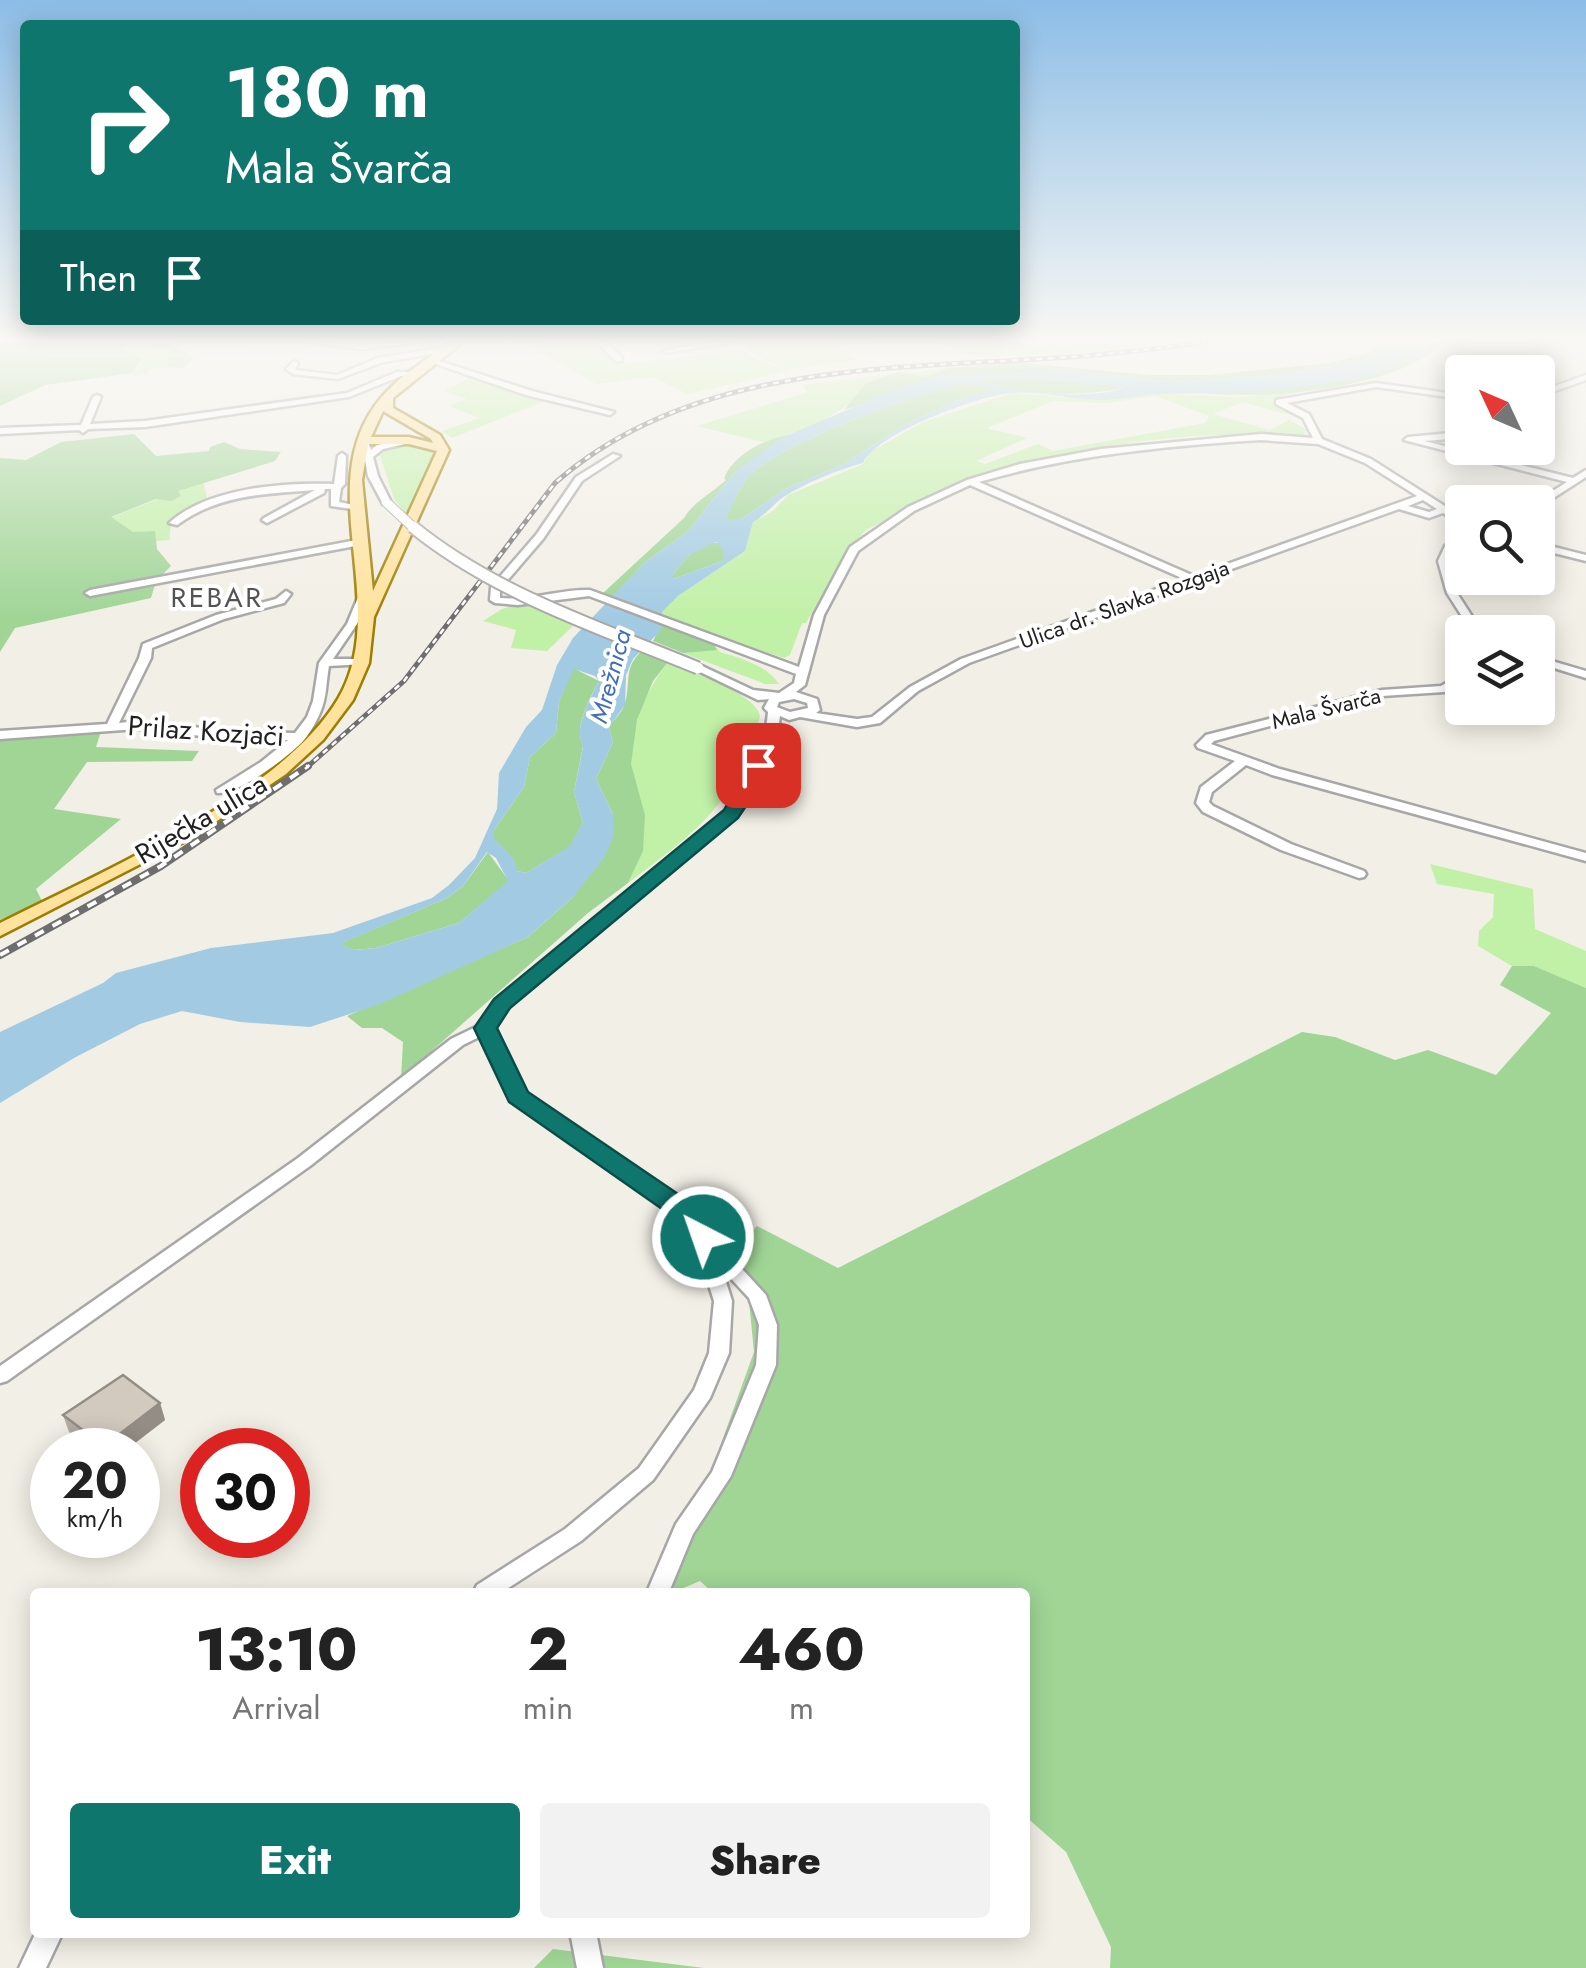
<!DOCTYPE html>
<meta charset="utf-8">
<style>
:root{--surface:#fff;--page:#f2f2f2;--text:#222;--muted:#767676;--accent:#0f766e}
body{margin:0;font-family:Jost,sans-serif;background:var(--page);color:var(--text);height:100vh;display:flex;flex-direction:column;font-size:38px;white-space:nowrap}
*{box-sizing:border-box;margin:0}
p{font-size:32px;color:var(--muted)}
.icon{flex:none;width:55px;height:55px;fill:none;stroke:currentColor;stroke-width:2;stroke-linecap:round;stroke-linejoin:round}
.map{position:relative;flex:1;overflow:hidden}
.side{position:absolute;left:30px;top:1588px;width:1000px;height:350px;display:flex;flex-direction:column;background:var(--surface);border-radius:10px;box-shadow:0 5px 25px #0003}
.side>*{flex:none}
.guide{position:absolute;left:20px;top:20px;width:1000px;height:305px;border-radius:10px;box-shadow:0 5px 25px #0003;background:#0f766e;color:#fff;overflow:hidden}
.needle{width:65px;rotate:314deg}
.fabs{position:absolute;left:1445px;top:355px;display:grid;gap:20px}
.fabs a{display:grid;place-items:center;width:110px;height:110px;border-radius:10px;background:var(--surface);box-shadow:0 5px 25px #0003;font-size:50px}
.speed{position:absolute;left:30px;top:1428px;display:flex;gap:20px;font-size:50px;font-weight:700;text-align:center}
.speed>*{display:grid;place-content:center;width:130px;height:130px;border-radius:50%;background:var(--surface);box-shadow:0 5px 25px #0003;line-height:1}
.speed small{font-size:25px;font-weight:400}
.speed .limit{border:15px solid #d22;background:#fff;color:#111}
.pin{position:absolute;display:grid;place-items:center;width:85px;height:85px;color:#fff;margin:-42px;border-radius:20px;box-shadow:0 5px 15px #0006}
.me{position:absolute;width:110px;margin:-55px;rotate:319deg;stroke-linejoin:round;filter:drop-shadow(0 0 8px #0008)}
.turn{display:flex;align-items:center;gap:35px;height:210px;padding:0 40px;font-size:45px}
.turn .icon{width:130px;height:130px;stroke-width:2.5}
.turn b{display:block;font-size:70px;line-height:85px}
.then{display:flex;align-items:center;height:95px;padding:0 40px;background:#0003;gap:20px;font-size:38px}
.eta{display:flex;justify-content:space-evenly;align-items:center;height:170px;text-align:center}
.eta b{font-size:60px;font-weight:800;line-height:70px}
.primary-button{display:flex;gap:20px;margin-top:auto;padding:20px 40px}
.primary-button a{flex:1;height:115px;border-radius:10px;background:var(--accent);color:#fff;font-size:40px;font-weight:800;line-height:115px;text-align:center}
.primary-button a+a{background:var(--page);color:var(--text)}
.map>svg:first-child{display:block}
.grass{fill:#c1f0a7;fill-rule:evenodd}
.forest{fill:#a0d596}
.water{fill:#a2cbe3;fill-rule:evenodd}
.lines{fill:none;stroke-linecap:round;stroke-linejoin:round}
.minor-casing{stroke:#a7a7a7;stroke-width:5}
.major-casing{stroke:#9c7e00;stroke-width:5}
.minor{fill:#fff;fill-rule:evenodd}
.major{fill:#ffe29d;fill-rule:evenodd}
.rail-far1-casing{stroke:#6e6e6e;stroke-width:5}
.rail-casing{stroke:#6e6e6e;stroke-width:8}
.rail-far1{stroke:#fff;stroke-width:2.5;stroke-dasharray:6;stroke-linecap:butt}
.rail{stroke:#fff;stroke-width:4;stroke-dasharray:10;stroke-linecap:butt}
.minor-bridge-far1-casing{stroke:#a7a7a7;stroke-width:11;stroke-linecap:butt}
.minor-bridge-casing{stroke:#a7a7a7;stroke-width:15;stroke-linecap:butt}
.minor-bridge-far1{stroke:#fff;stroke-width:9}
.minor-bridge{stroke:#fff;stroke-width:11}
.wall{fill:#b5aea3}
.shaded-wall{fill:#938d85}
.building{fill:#d2cabe;stroke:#938d85;stroke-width:2.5}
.route{fill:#0f766e;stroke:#0a4d48;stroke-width:2.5}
.labels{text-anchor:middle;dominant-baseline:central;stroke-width:8;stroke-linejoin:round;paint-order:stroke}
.far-street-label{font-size:22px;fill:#202020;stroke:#fff}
.far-water-label{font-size:25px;font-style:italic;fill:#416dbb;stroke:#fff}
.far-quarter-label{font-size:28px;letter-spacing:2.5px;fill:#535353;stroke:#fff}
.street-label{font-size:28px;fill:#202020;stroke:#fff}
</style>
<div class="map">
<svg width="1586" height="1968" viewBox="0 0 1586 1968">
<rect width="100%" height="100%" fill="#f2efe6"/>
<path class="grass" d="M556,342H599L624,364L742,350L762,362L788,370L757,357L740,342H885L837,346L856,360L790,369L789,371L687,394L653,377L596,384L531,347Z
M939,342H987L995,347L1169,342L1113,351L978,357Z
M138,343L172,352L166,367L148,369L147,374L136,376L133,373L141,362L114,349Z
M947,368L926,377L899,372L815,426L763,442L697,426L808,392L802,385Z
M471,378L548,400L452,438L442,431L480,418L449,406L467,399L444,391Z
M1304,391L1284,395L1280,404L1298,417L1242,402L1213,414L1269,430L1289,420L1306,429L1305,438C1190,423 987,456 890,518C881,524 870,526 863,533C841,560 824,592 806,623H802L790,655L784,658L661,618V612L678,596L745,551L753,522L773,511L788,495L863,464L870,452L923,422L1012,393L1098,400L1159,394L1236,397ZM1155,396L1209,416L1205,423L1053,451L1038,444L985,464L976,461L1027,438L987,428L1053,401L1107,403Z
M403,444L427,446L435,453L406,514L394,499L379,453Z
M203,481L207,498C185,509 168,513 170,540L156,541L154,531L133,532L110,518Z
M527,601L576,623L547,651L511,648L516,630L483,621L502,609Z
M714,645L720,652C744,659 768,667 779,684H765L683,653L716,649Z
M668,662C690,672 756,693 760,716C737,803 697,831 628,883C641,856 649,832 641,801C638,789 631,775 631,763C630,727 647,689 668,662Z
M1430,864L1533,889L1535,929L1586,951V988L1534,966H1512L1478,946L1479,931L1493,917L1494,894L1437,884Z"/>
<path class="forest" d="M0,342H166L194,356L184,368L166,367L171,352L138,343L117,348L141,358L133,373L45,385L0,406Z
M1379,342H1392L1368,359L1279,375L1170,382L1068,370L941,376L844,410L866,383L899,372L926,377L947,368L1022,363L1148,375H1209L1331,363L1373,351Z
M1432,342H1443C1398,390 1264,400 1200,393C1253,391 1402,387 1432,342Z
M1026,378L1111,385L1123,388C1081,397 1021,397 980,379Z
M965,383L996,388L963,398L904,425L844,464L785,489L741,519H726C729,507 742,483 752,473C781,445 923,389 965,383Z
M134,434L156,456L209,451L210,447L224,442L240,449L281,452L275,461L178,491L181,496L171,501L156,499L111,517L133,532L155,531L157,549L171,566L156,581L151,598L15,628L0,652V458L26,460L61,442Z
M788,435L735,472L688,531L643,564L612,598L602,594L684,518C694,502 706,497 720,485C732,475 720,485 727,472C739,452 765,439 788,435Z
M716,524L721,527L709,543H719L723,549V561L673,579V574L689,555L707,543L679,554L661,569L660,565L681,545Z
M661,625L714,645L717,650L683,653L653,641Z
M642,651L668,662L653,681L637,720L631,764L645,815L643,851L628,883L588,913L401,1078L403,1042L382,1028H362L347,1016L528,937L573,897L613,814L596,779L613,742L609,727C613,721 621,713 624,706C632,685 622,668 642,651Z
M573,668L599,681C590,698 573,728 583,746L574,792L583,823L570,847L526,873L517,871L493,838L494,830L524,787L530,757L556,733L559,702Z
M101,731L96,747L199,751L192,761L87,762L54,809L121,819L36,889L42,901L0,920V738Z
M488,852L509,881L459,923L376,948L354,950L339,944L447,898L463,886Z
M1512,966H1534L1586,988V1968H1110L1111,1947L1066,1852L1025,1816V1592H712L700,1581L674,1592H646L669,1536L708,1480L754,1352L749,1301L721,1264L757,1226L838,1268L1302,1032L1335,1037L1395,1060L1428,1050L1496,1075L1551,1013L1500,985Z
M553,1949L704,1968H534Z"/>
<path class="water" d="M1392,342H1432C1399,392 1220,393 1162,394C1141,394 1122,400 1101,400C1071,400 1040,390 1010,393C976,397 877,433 863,463C837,470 808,482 785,496C773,504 767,514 753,522L745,551L678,596L662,612L661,630L633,659L626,675L625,705L609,727L613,742L596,779L613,814L614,835L604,858L573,897L528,937L380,1004L310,1027L240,1022L182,1011L140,1024L74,1058L0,1103V1032L103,983L116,973L211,948L333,933L432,898L449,885L475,858L497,809L499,773L526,727L542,710L557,665L573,638L643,564L688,531L735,472L781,438L899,388L941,376L1068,370L1170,382L1279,375L1368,359ZM1026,378L1111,385L1123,388C1090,400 1014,394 982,380ZM965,383L996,388L963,398L904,425L844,464L785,489L741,519H726C730,507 742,483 752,473C781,445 923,389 965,383ZM716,542L723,550V561L673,579V574L689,555ZM574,669L595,676L599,681C590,699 573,728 583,747L574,792L583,823L569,847L526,873L517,871L514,859L494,838V830L524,787L530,757L556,733L559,702ZM487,852L496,858L508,881L459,923L376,948L354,950L340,944L447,898L463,886Z"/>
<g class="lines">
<defs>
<path id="minor" d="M308,342L361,345L417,342L361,349Z
M597,342H606L622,357V361H616Z
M709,342H731L667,353L663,351Z
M447,347L450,351L383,362L338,379L293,374L286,369L294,361L298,363L295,370L337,375L378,358Z
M430,358L532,391L614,412L610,415L526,395L430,362Z
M397,372H415L419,374L401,376L349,397L145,427L88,429L83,433L79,430L0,434V428L81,425L93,397L97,395L101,397L90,424L145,421L347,393Z
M1586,375V380L1538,397V392Z
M1376,383L1462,395V399L1376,387L1287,403L1309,414L1322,439L1371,459L1462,517V524L1443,513L1429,518L1399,509L969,663L918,691L880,723L857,727L800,717L789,720L780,716L777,738L766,766L736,817L507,1007L493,1028L525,1094L703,1216L711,1235L766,1295L777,1325L776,1365L731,1476L693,1534L669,1592H647L676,1524L712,1472L756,1365L759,1325L749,1298L722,1269L732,1301L729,1353L710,1398L653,1480L581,1541L502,1592H474L477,1585L565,1529L639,1468L694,1390L709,1353L714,1301L689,1223L512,1101L481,1036L463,1045L310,1166L7,1381L0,1383V1366L298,1158L451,1039L480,1025L497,1001L726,811C747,781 765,749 768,712L764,708L769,699L758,700L692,668L698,665L702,666L753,690L779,693L794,683L796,674L589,596L518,605L495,603L490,600L491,587L536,535L576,477L613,454L620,456L582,481L543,539L500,589V598C530,601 560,589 590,590L799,667L814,615L850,547L908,507L967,480L1020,464L1101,449L1261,434L1313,438L1303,418L1276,404V400ZM1261,440L1318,444L1365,463L1417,496L1194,576L979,482C1071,455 1166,446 1261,440ZM970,485L1184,579L961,659L910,687L872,717L857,719L816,713L820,710L817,699L796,692L805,685L824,615L858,551L914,511ZM1423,500L1437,509L1429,512L1408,506ZM794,699L807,703L808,708L790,712L777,707L779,702Z
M1462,432V438L1424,441L1573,478L1586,470V477L1538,508V502H1535L1567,482L1404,440L1408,437Z
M361,439H367L371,450L377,445L410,439L414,442L383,449L373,457L378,476L391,502L389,504H383L368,476Z
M342,453L346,456L345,484L341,488L339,502L359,506V510L331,506V489H325L324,493L267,523L262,520L264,518L315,490C266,494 219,494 177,525L169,523C207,488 284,482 334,484L338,456Z
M1462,536V543L1453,550L1448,561L1457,593L1482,632H1472L1447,593L1438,561L1445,546Z
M362,539L367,542L366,544L90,596L85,593L90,590Z
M1538,543L1586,555V561L1538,549Z
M286,591L291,594L284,603L224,619L152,648L151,658L119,723L137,721L239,732L295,733L307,717L313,701L319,663L347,624L359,595L368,593L369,595L357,624L333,659H361L365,660V664L329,666C326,682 327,698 320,713C316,722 310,733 304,740C290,756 239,794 217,793L216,790L261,762L288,740H239L137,729L0,739V731L107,724L139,658L143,644L216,615L276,599Z
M1538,657L1586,671V678L1538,663Z
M1462,674V682L1444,692L1382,696L1214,741L1211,744L1280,769L1586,853V861L1272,775L1246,765L1212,792L1209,802L1213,806L1291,844L1364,871L1366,874L1364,877L1359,878L1281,850L1203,812L1196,803L1201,787L1235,761L1198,748L1196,745L1206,735L1382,690L1441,686Z
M36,1932H63L46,1968H19Z
M570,1932H596L603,1968H577Z"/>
<path id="major" d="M451,342H463L393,398V408L440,435L449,450L374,617L369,663L353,700L323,740L286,774L195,836L0,936V923C99,873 281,795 338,699C393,606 309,485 380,399C399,376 426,360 451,342ZM383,411L431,439L433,443L409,437H371ZM368,444H409L437,451L373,591L362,480Z"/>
</defs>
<use href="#minor" class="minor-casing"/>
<use href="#major" class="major-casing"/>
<use href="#minor" class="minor"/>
<use href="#major" class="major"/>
<defs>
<path id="rail-far1" d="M305,769L404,681L555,483C690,364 885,369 1055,358C1105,355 1156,349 1206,342"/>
<path id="rail" d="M0,955L161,866L308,766"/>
</defs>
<use href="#rail-far1" class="rail-far1-casing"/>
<use href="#rail" class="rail-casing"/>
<use href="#rail-far1" class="rail-far1"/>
<use href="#rail" class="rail"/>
<defs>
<path id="minor-bridge-far1" d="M386,502L416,530"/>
<path id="minor-bridge" d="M413,527C495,594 601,628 698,668"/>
</defs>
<use href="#minor-bridge-far1" class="minor-bridge-far1-casing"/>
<use href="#minor-bridge" class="minor-bridge-casing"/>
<use href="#minor-bridge-far1" class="minor-bridge-far1"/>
<use href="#minor-bridge" class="minor-bridge"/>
</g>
<path class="wall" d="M160,1403L165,1420L126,1450H93L69,1432L63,1415Z"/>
<path class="shaded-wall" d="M160,1403L165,1420L126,1450H105L104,1446Z"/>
<path class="building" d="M123,1375L160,1403L104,1446L63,1415Z"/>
<linearGradient id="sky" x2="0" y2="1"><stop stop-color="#8cbde6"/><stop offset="0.55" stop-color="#f9f8f4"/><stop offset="1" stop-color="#f9f8f4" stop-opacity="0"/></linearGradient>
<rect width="1586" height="618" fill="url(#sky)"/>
<path class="route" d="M758,759L768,765L758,788L738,818L510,1008L497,1028L528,1092L706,1213L716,1237L712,1244H693L685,1225L509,1102L474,1028L494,999L724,810L749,765Z"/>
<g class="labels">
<g class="far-street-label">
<text transform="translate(1124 604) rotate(-20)">Ulica dr. Slavka Rozgaja</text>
<text transform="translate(1326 708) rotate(-14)">Mala Švarča</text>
</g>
<g class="far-water-label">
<text transform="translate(610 676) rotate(-75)">Mrežnica</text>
</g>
<g class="far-quarter-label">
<text x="217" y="597">REBAR</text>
</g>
<g class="street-label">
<text transform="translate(206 731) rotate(4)">Prilaz Kozjači</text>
<text transform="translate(201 819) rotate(-31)">Riječka ulica</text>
</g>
</g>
</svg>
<div class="fabs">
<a><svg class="needle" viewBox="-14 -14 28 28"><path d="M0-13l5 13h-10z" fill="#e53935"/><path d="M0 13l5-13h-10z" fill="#767676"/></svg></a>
<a><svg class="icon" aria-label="search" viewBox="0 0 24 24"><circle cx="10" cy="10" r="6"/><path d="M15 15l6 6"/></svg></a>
<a><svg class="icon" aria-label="layers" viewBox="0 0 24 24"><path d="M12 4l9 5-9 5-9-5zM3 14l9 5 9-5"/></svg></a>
</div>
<div class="speed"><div>20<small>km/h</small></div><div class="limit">30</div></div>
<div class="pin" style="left:758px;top:765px;background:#d93025"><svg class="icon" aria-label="arrive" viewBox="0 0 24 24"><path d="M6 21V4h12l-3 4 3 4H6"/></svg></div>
<svg class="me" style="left:703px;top:1237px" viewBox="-20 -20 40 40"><circle r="17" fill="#0f766e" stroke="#fff" stroke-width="3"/><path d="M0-11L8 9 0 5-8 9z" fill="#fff"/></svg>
<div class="guide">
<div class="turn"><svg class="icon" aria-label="right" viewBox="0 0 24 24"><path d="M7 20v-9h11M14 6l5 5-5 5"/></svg><div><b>180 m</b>Mala Švarča</div></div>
<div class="then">Then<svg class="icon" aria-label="arrive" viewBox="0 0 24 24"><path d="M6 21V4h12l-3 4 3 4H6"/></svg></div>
</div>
<section class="side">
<div class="eta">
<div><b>13:10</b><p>Arrival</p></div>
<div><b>2</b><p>min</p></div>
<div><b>460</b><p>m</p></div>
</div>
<div class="primary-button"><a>Exit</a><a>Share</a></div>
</section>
</div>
